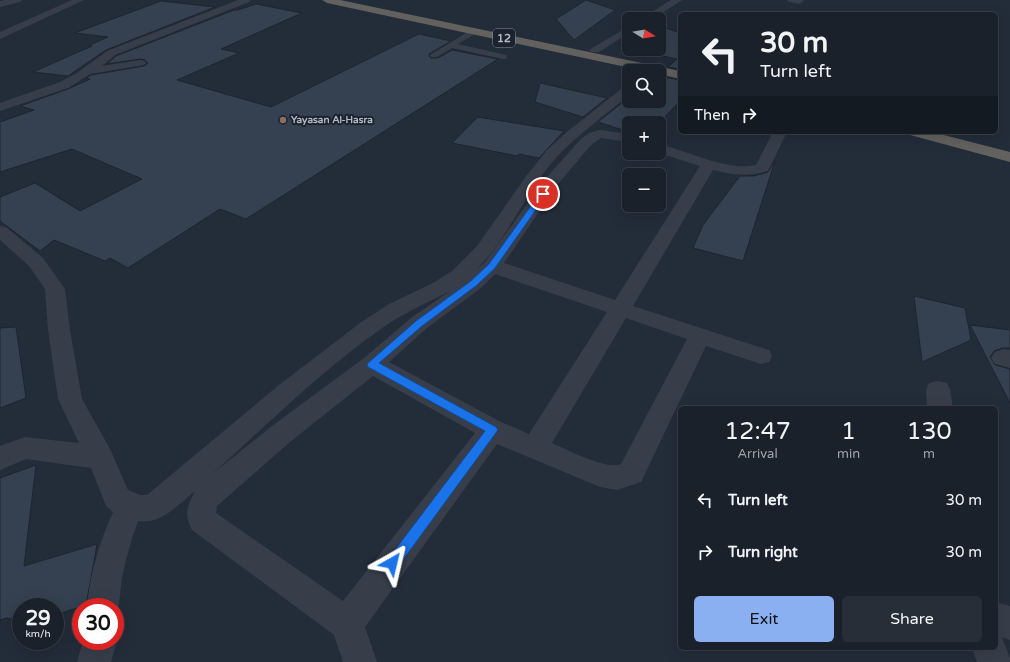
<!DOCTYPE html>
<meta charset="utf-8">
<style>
:root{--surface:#1a212b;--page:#272e37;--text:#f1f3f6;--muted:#9fa3a9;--line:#383e47;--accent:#8ab0f2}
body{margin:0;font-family:"Varela Round",sans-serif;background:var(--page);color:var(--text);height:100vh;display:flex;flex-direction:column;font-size:15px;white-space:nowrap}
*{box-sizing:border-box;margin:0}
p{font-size:13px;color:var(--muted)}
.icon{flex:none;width:22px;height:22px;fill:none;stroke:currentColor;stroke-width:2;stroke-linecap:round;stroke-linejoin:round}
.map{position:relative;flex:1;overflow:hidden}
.details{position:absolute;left:678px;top:406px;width:320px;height:244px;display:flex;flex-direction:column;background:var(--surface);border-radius:6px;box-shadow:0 4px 16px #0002,0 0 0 1px var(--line)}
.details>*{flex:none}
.top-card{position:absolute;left:678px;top:12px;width:320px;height:122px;border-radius:6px;box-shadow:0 4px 16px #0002,0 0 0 1px var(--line);background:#1a212b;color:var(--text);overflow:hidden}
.needle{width:26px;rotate:101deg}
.fabs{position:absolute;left:622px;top:12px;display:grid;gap:8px}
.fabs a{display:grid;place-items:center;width:44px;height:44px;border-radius:6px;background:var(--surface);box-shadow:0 4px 16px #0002,0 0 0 1px var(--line);font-size:20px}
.speed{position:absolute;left:12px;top:598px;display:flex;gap:8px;font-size:20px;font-weight:700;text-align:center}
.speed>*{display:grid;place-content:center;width:52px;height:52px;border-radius:50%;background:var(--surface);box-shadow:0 4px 16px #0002,0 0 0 1px var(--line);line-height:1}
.speed small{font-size:10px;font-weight:400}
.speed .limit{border:6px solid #d22;background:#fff;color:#111}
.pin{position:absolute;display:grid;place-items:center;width:34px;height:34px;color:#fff;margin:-17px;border:2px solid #fff;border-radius:50%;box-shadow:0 1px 4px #0007}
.me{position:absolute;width:44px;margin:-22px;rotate:37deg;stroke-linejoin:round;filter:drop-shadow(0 0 3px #0008)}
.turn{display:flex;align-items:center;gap:14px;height:84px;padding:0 16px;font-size:18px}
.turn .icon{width:52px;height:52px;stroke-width:2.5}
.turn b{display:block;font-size:28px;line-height:34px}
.then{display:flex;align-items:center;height:38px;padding:0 16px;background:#0003;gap:8px;font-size:15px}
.eta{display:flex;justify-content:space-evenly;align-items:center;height:68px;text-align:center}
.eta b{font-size:24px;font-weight:600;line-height:28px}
.cta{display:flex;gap:8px;margin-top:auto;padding:8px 16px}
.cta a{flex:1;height:46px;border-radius:6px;background:var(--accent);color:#111;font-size:16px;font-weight:600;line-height:46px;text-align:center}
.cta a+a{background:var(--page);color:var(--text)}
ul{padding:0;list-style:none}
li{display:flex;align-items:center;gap:12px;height:52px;padding:0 16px}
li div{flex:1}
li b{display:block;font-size:15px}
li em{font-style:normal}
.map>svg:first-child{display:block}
.building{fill:#354050;stroke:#1e2530}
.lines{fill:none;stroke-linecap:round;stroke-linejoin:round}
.service{fill:#373e4a;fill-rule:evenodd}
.minor{fill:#373e4a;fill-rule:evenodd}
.trunk{fill:#62615f;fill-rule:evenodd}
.route{fill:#1a73e8;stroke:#114b97}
.education-dot{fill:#8d6e63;stroke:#1c232e;stroke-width:1.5}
.labels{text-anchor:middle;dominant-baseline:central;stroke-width:4;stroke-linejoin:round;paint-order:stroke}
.far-poi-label{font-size:10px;font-weight:bold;fill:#b2b9c6;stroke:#1c232e;text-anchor:start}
.shield{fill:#1c232e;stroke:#858c98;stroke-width:1}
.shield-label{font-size:11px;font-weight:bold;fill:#b2b9c6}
</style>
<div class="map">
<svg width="1010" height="662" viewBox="0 0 1010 662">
<rect width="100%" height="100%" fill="#232c39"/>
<path class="building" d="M586,0L615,10L574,40L556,19Z
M161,1L215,7L106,50L68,76L33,72L92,46H88L108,37L75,33Z
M256,4L302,13L221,49L239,53L177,80L271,107L419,34L451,41L429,54V56L431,58H438L452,50L498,59L246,219L220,209L128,268L110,258L105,261L54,240L40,251L0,221V197L35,183L80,211L142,179L72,149L0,172V122L34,110L20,106L68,89L90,79L86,78L91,75L144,66L148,63L145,60L140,59L107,64L116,56L234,10H238Z
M663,27L680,33V69L668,67L677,59L635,50L659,49V30Z
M659,76L680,80V101L659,123H629V132L598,122L623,102H626L629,100V101H659Z
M540,83L607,98L583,117L535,102Z
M478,117L564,131L539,158L519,154L517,156L452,143Z
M775,161L743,261L693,248L703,225L740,176H754L768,172Z
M914,296L965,308L971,340L922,362Z
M970,325L1010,330V348H1002L994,351L990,357L995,365L1010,369V403Z
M16,327L26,398L0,408V328Z
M36,465L24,566L97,544L95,556L86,605L55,615V607H21V626L10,629L13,619L6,618L0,620V478Z"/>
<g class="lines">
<path class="service" d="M471,30H474L478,32L458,44L506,55L507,57L506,59H503L452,48L437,57H431L430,55Z"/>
<path class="minor" d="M5,0H22L20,2L0,7V1Z
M72,0H84L0,39V32Z
M238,0H251L249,2L115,55L102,66L140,60L144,61L146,63L144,65L90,74L68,88L0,111V103L60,82L77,73L107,51Z
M671,0H682L653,19H641Z
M787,0H803L804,1L799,4L789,2Z
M629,26V33L599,52H591L589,50Z
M629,85V95C602,118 572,138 549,166C523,199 507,238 477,269L485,262L546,178L581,139L589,133L600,130L629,134V142L601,138L591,145L558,184L504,263L615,300L700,166L659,153V144C685,150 729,172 756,165L773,132H787L768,171C747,177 734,175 713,170L633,306L769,350L772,356L769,362L761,364L706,346L641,482L617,490L600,487L497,444L365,627L377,662H343L334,635L192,530C184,513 187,507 195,491C179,504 161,525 138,521C131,540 126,558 122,578C120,592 120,605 115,618V607H87C90,574 99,543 113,512L106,506L91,468L26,459L0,470V446L25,437L79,443L58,399L48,330L45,289L29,266L0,240V226L6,227L43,258L65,289L70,330L82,399L110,449L128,490L140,495H147L279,385L360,323L389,304L433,283L452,271L477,246L527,175L547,150L568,131L625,86ZM495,274L607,312L529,434L501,422L389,362L427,328L481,288ZM450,291L411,318L364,358L272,426L212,474C269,423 325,367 388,324C408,311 429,302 450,291ZM626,318L687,339L621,464C605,470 568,450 552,443ZM373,376L475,433L343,601L216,513L217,506L290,442Z
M1003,349L1010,350V368L995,364L991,358L995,352Z
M938,381L947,383L950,390L953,408H927L926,390L929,383Z
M996,602L1010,606V640L1002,637L1010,658V662H977L972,648H996Z
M115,636L117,641L111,662H77L83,641H115Z"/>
<path class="trunk" d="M322,0H340L680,71V79L659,74V71H645L327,3Z
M908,132H932L1010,152V162L910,135Z"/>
</g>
<path class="route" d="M543,191L547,194L495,268L477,285L422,326L379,363L496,427L498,430L397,568L392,570L388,568L386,563L388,559L485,431L368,367L367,364L416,321L471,281L489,264L541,192Z"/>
<circle class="education-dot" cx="283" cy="120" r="4"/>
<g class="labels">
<g class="far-poi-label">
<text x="291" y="120">Yayasan Al-Hasra</text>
</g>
<rect class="shield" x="493" y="29" width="22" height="18" rx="3"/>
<g class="shield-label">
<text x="504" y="38">12</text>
</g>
</g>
</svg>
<div class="fabs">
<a><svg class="needle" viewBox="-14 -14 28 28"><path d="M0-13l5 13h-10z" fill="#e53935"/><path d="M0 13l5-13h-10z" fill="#9fa3a9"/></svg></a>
<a><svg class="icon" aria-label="search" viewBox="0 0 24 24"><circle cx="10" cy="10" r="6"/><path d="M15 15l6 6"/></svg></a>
<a>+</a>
<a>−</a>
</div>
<div class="speed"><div>29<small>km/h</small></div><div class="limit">30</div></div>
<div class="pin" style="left:543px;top:194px;background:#d93025"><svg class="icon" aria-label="arrive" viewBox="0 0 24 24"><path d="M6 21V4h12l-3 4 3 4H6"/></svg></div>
<svg class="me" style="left:392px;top:563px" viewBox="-20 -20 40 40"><path d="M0-17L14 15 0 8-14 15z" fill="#1a73e8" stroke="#fff" stroke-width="4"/></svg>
<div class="top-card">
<div class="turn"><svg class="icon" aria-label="left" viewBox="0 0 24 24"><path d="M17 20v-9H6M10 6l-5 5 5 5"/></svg><div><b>30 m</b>Turn left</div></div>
<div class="then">Then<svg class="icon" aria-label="right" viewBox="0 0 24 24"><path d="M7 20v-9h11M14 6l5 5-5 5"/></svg></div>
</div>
<section class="details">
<div class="eta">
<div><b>12:47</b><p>Arrival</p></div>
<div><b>1</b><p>min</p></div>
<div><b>130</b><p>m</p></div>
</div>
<ul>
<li><svg class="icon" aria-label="left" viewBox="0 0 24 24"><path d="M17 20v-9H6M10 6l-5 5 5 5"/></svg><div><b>Turn left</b></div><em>30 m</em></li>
<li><svg class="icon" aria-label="right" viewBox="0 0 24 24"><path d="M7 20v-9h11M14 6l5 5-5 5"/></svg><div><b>Turn right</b></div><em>30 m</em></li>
</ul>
<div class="cta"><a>Exit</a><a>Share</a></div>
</section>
</div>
